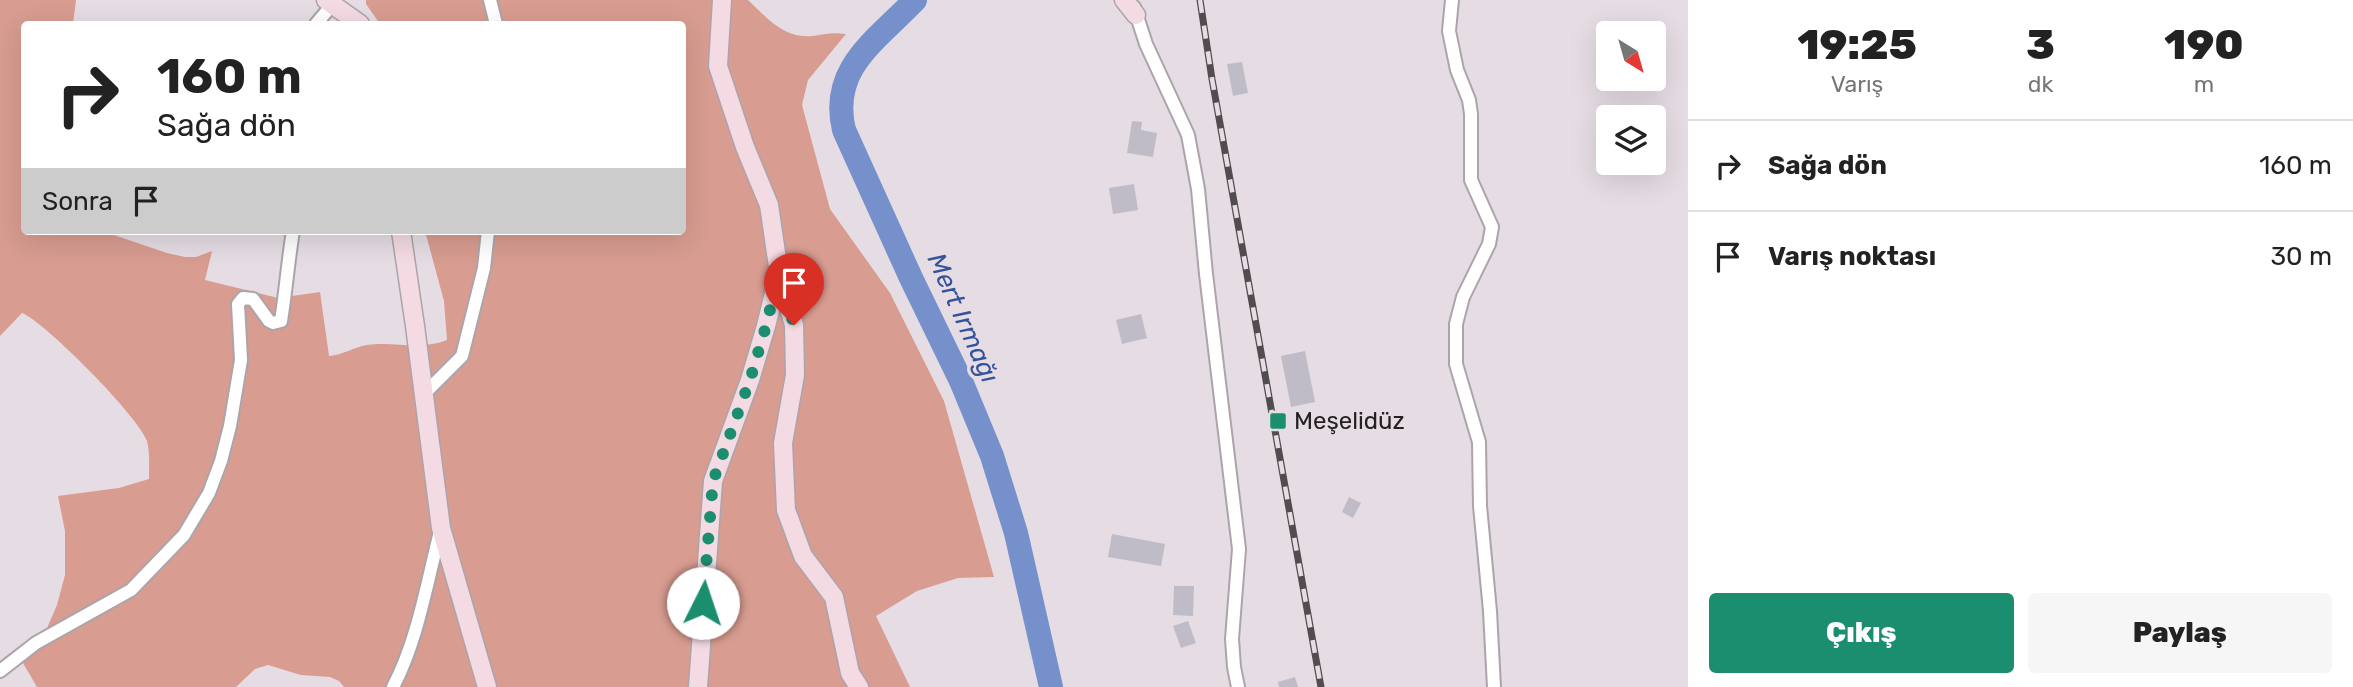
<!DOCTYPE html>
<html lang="tr">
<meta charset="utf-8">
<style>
:root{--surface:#fff;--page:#f6f6f6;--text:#222;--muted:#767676;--line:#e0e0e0;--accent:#1b8e70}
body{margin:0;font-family:Rubik,sans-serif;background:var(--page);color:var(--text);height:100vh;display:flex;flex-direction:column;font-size:26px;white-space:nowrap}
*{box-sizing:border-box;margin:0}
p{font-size:23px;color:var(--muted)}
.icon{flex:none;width:38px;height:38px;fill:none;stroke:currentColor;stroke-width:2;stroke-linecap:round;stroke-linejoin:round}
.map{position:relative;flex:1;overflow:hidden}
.sheet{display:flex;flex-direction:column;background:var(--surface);width:665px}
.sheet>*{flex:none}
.guide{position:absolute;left:21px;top:21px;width:665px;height:214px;border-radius:7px;box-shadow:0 7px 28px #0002;background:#fff;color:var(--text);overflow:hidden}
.needle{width:46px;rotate:143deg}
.fabs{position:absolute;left:1596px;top:21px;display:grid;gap:14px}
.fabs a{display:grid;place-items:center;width:70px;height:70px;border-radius:7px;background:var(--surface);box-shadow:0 7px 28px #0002;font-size:35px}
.pin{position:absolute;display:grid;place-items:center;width:60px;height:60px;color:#fff;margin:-72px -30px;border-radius:50% 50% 50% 0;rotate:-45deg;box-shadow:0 0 7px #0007}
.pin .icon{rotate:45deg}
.me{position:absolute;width:77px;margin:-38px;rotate:4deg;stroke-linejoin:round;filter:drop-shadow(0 0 5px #0008)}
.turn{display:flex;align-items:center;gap:24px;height:147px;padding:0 21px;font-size:32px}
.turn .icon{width:91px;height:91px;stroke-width:2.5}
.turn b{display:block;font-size:49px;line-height:60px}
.then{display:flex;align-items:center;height:66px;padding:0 21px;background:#0003;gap:14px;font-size:26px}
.eta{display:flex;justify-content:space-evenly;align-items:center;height:119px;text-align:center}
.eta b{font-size:42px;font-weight:800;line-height:49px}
.cta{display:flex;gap:14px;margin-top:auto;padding:14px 21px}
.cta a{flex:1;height:80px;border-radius:7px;background:var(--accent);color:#fff;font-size:28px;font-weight:800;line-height:80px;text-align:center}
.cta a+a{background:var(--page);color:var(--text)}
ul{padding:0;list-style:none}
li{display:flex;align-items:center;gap:21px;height:91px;padding:0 21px;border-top:2px solid var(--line)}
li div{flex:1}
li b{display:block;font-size:26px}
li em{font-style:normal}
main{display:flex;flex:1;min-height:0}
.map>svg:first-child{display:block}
.green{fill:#d89c90}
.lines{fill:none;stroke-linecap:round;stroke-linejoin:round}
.river{stroke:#7590cb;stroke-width:24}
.building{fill:#bfbcc7}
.street-casing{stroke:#aca4ab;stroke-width:16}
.secondary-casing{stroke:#aca4ab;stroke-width:21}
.street{stroke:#fff;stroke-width:12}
.secondary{stroke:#f4dae2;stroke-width:18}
.rail-casing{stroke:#514c50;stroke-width:7}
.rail{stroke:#e5dce4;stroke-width:4.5;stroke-dasharray:13;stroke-linecap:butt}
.route{stroke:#1b8e70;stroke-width:12;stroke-dasharray:0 21.6}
.poi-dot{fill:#1b8e70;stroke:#e5dce4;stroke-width:2.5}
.labels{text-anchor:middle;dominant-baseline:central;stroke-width:7;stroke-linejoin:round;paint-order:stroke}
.poi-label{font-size:24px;fill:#242023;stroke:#e5dce4;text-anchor:start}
.water-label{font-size:26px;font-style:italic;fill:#35539d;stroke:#e5dce4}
</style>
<main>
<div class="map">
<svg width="1688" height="687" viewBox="0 0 1688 687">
<rect width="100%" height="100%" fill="#e5dce4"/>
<path class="green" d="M0,0H76L73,24H24V231H102L167,253L185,257H196L212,251L205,280L278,298L320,292L329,356C343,355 354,347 367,345C396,341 418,351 447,340L444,301L425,231H682V24H380L366,4V0H748C767,18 784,39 813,36C826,34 831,32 846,34L808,80L802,105L830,209L890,293L944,401L994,577L958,578L917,591L876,616L910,687H344L339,681L330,677L301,675L268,665L255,669L236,687H37L23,663L44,635L57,605L65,575V531L58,496L119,488L149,479C149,468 150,452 147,441C139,417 45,322 22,313L0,336Z"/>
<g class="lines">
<path class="river" d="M915,0C877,40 829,68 844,130L911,278L961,381L992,456L1016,533L1051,687"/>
</g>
<path class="building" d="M1242,62L1248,93L1233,96L1227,64Z
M1132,121L1142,122L1141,130L1157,133L1153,157L1127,153Z
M1134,184L1138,210L1113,214L1109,188Z
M1141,314L1147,338L1122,344L1116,320Z
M1305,351L1315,402L1291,407L1281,356Z
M1349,497L1361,503L1353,518L1342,512Z
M1112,534L1165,544L1161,566L1108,557Z
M1174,586H1194L1193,616L1173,615Z
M1188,621L1196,643L1181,648L1173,626Z
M1295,677L1298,687H1279L1278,682Z"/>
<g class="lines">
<defs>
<path id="street" d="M490,0L496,24
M1452,0L1449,31L1457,70L1469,100L1471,114V180L1492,227L1489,244L1463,297L1456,324V364L1479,442L1480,506L1490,611L1494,687
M1134,7L1146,44L1188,135L1198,189L1206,274L1239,549L1232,639L1234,667L1238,687
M316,24L332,5
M424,394L462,356L484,268L488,231
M0,671L36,643L131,590L184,535L209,493L221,461L230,426L241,360L238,304L243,298L253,299L269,321L273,323L281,321C286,290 288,261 293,231
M393,687C418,640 427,581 441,528"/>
<path id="secondary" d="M326,0L360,24
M1124,0L1136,15
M401,231L415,326L441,528L487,687
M779,274L794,325L795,375L783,443L786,510L803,556L834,597L850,673L859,687
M698,687L713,481L750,380L766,326L779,273L769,205L745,147L718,66L722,0"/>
</defs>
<use href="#street" class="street-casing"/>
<use href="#secondary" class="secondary-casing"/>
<use href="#street" class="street"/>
<use href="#secondary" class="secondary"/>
<defs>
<path id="rail" d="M1200,0L1212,79L1321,687"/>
</defs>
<use href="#rail" class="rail-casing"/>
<use href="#rail" class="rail"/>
</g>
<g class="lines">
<path class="route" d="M703,603L713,481L750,380L766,326L779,273L794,325"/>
</g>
<rect class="poi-dot" x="1269" y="412" width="18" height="18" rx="3.5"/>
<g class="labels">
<g class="poi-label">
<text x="1294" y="421">Meşelidüz</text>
</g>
<g class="water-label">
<text transform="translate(963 318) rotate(66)">Mert Irmağı</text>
</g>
</g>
</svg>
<div class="fabs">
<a><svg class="needle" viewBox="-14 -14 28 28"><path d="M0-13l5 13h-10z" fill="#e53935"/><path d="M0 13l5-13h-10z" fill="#767676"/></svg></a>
<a><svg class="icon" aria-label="layers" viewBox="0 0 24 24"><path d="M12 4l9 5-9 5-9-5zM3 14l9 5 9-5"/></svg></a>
</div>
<div class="pin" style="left:794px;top:325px;background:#d93025"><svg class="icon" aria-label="arrive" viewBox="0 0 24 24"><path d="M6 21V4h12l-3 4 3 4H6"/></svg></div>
<svg class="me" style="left:703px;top:603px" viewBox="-20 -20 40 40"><circle r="19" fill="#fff"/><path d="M0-13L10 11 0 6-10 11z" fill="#1b8e70"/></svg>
<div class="guide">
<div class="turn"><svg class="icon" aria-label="right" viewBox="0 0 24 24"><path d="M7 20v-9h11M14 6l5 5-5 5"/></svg><div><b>160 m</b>Sağa dön</div></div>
<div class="then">Sonra<svg class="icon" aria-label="arrive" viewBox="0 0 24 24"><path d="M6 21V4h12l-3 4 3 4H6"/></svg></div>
</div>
</div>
<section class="sheet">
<div class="eta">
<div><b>19:25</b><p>Varış</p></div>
<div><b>3</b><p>dk</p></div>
<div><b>190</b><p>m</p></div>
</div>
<ul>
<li><svg class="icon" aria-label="right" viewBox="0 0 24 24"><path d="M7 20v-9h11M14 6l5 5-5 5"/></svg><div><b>Sağa dön</b></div><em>160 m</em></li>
<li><svg class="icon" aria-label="arrive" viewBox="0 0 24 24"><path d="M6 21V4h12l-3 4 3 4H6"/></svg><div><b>Varış noktası</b></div><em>30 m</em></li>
</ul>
<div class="cta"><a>Çıkış</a><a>Paylaş</a></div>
</section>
</main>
